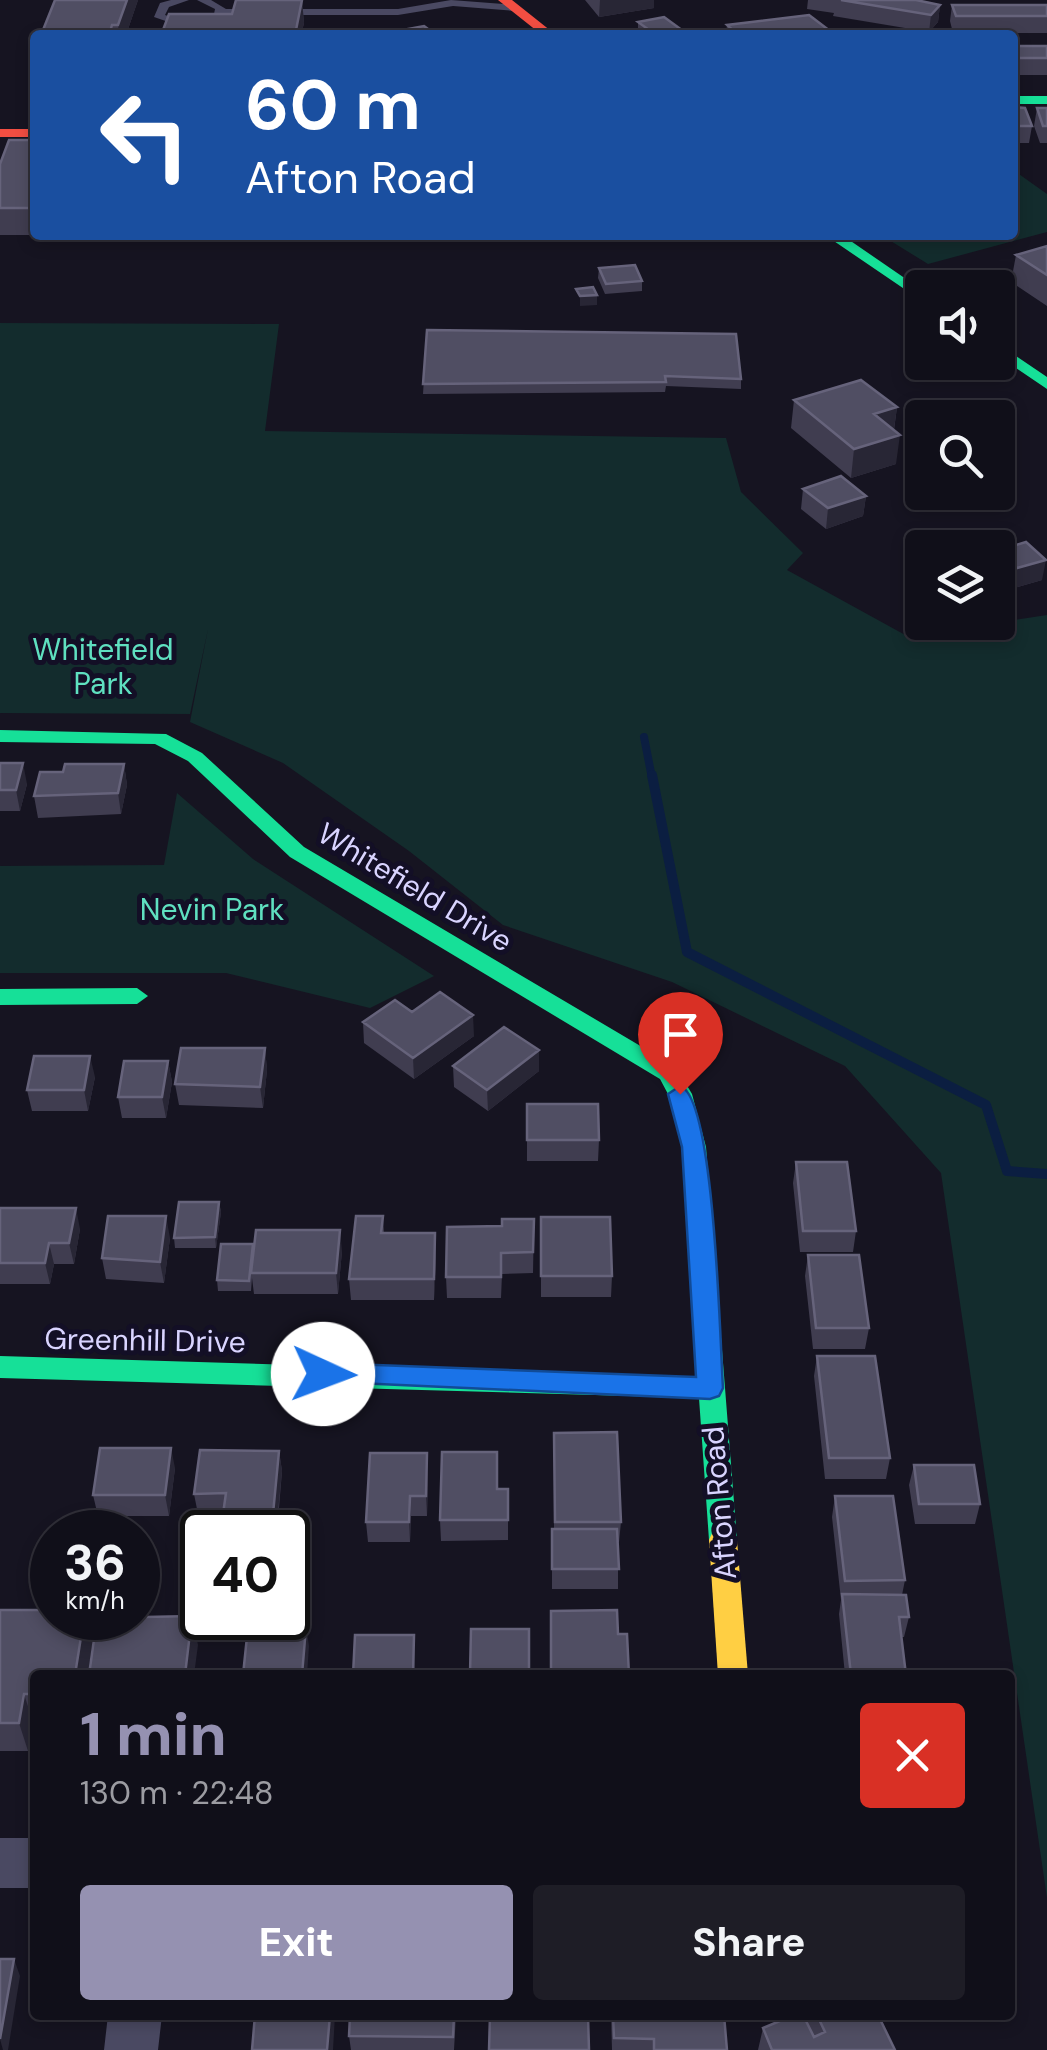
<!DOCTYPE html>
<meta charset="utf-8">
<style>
:root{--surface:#100f19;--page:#1e1d26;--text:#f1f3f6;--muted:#9c9ca2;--line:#302f38;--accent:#9591b1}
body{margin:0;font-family:"DM Sans",sans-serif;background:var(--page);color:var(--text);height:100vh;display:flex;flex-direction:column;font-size:38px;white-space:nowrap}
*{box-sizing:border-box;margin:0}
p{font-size:32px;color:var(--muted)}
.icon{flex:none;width:55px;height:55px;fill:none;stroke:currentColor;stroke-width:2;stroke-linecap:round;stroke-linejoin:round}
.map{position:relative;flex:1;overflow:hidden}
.sheet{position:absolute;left:30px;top:1670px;width:985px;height:350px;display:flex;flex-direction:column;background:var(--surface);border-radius:10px;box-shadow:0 5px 15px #0003,0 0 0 2px var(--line)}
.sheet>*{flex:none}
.hud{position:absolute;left:30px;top:30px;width:988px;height:210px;border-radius:10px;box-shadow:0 5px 15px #0003,0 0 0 2px var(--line);background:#1a4fa0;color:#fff;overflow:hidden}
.buttons{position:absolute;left:905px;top:270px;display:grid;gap:20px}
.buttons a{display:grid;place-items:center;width:110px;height:110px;border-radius:10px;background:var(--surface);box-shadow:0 5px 15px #0003,0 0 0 2px var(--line);font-size:50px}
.speed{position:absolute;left:30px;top:1510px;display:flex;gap:20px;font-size:50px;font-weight:700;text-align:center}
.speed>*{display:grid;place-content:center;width:130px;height:130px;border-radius:50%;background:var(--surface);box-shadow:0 5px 15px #0003,0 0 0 2px var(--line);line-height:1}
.speed small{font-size:25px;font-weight:400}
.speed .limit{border:5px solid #111;border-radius:15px;background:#fff;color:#111}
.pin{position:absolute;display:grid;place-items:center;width:85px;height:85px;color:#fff;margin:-102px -42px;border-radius:50% 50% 50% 0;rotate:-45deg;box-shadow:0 0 10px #0007}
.pin .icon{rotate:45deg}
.me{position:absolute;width:110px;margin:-55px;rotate:92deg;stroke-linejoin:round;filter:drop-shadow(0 0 8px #0008)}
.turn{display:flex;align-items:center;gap:35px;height:210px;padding:0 50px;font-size:45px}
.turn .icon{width:130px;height:130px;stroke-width:2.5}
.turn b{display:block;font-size:70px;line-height:85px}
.round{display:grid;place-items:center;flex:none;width:105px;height:105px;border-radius:10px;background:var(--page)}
.summary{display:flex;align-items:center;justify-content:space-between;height:170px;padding:0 50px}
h1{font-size:60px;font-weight:800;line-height:75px;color:var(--accent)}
.action{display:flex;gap:20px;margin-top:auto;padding:20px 50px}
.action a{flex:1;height:115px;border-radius:10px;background:var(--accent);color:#fff;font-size:40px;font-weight:800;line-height:115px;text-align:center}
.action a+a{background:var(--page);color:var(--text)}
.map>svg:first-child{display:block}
.green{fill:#132c2d}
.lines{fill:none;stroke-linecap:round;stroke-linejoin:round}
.stream-far1{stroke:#0b1e41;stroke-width:8}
.stream{stroke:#0b1e41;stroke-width:10}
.lane{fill:#4a4962;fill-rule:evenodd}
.street{fill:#4a4962;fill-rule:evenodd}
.fast{fill:#16e098;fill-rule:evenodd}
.slow{fill:#ffcf43;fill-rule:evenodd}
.jam{fill:#f24e42;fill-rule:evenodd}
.wall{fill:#403d50}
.shaded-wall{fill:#282635}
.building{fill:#504e63;stroke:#66637b;stroke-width:2.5}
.route{fill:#1a73e8;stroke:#114b97;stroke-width:2.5}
.labels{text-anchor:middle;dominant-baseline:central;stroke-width:10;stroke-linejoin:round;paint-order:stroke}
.park-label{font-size:30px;fill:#5fe0c0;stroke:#130f26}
.street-label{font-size:30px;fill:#d9d4ff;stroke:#130f26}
</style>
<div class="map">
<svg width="1047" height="2050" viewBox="0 0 1047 2050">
<rect width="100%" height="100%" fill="#161421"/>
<path class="green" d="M1013,170L1047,194V232L928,264L881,235H1012Z
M0,323L279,324L265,431L726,438L741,492L803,553L787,570L907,636L1047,615V1898L941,1173L845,1066L672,982L503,925L409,851L283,763L190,722L208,629L190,714L0,713Z
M177,793L253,859L434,976L370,1008L226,973H0V866L164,865Z"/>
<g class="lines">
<path class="stream-far1" d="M644,737L652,778"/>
<path class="stream" d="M652,775L687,952L986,1105L1007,1171L1047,1174"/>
<path class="lane" d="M171,0H189L169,7L165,15L183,21L214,14L215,9L197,0H211L226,9H398L451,0L515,5L520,8L515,11L453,6L398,15H225L183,27L154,17L160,3Z"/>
<path class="street" d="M0,1838H35V1888H0Z
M108,2015H162L158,2050H104Z"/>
<path class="fast" d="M1012,96H1047V104H1012Z
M825,235H842L922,290V301Z
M998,344L1047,377V389L998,356Z
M0,730L166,734L202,753L304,847L676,1067L692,1094L706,1147L737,1540L733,1549L723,1552L713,1549L709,1540L699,1398L0,1378V1356L698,1377L682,1147L668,1094L660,1079L290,857L188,761L155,744L0,742Z
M137,988L148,996L137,1004L0,1005V989Z"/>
<path class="slow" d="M723,1528L733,1531L737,1540L748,1675H718L709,1540L713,1531Z"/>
<path class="jam" d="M498,0H512L556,35H542Z
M0,129H35V137H0Z"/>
</g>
<path class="wall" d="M138,0L126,35H41Z
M302,0L304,23L301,35H164L163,30Z
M585,0H654V8L599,17Z
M808,0H916L940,5L938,22L929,32L833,16L834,13L807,9Z
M952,5H1047V33H953L950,21Z
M638,22L686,35H638Z
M727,25L834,35H726Z
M1014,46H1047V75H1016L1012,66Z
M1012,107L1032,126L1029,143H1012Z
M1037,108H1047V143H1040L1034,126Z
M35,140V235H64H0V164Z
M1047,246V306L1011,282L1016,255Z
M599,268L642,281V291L605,294L598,278Z
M427,330L741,379V389L666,386L665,392L423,394Z
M794,400L897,407L894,430L896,464L851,478L791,428Z
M803,489L866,496L863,516L826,529L801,509Z
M987,535L1042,580L1014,588L998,571V548H985Z
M0,763L27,784L20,811H0Z
M124,764L127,785L121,814L38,818L34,796L63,772Z
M412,1012L474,1036L414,1079L364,1043L363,1022Z
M265,1048L267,1070L263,1108L179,1105L175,1084Z
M168,1061L172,1082L166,1118H122L118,1097Z
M453,1066L539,1071L488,1111L454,1087Z
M95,1077L88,1111H32L27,1090Z
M527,1104L599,1140L598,1161H527Z
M796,1162L856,1231L853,1252H800L793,1183Z
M219,1202L221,1212L216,1248H175L174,1238Z
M0,1208L80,1229L74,1264H54L50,1284H0Z
M383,1216L384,1233L436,1254L434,1300H351L349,1279Z
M541,1217L612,1276L611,1297H541Z
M534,1219L533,1273L502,1274L501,1298H447L446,1277L502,1226Z
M170,1238L164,1283L106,1279L102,1258Z
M342,1251L338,1294H254L252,1278L251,1291H218L217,1280Z
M808,1255L869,1328L865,1349H813L805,1276Z
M817,1356L890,1458L886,1479H825L814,1376Z
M554,1433L621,1522L619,1542H618V1589H552V1529H554Z
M279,1451L282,1471L277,1532H226L223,1514H198L194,1494Z
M914,1465L980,1504L975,1524H915L909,1485Z
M175,1468L169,1516H98L93,1495Z
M428,1474L427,1516H411L410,1542H368L366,1522Z
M497,1489H508V1540L441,1541L440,1520Z
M835,1496L905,1580L902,1595L909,1617L904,1637H901L906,1675H845L839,1614L841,1600L832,1517Z
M0,1610L93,1638L35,1675V1722H33L28,1751H0Z
M456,2015L454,2050H351L349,2036Z
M611,2015H724L727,2050H612Z
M794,2015H878L895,2050H758L763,2028Z"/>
<path class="shaded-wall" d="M127,0H138L126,35H119L118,25Z
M302,0L304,23L301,35H295Z
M600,0H654V8L599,17Z
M940,5L938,22L929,32L931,15Z
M597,295V305L580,306V296Z
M897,407L893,436L874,414Z
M900,435L896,464L851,478L854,449Z
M866,496L863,516L826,529L828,508Z
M1046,560L1042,580L1014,588L1017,568Z
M23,763L27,784L20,811L16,790Z
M124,764L127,785L121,814L118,793Z
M473,1015L474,1036L414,1079L413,1058Z
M265,1048L267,1070L263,1108L260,1087Z
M539,1050V1071L488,1111L487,1090Z
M90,1056L95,1077L88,1111L84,1090Z
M168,1061L172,1082L166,1118L162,1097Z
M219,1202L221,1212L216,1248L215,1237Z
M76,1208L80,1229L74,1264L69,1243Z
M166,1216L170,1238L164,1283L160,1262Z
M340,1230L342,1251L338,1294L336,1273Z
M435,1233L436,1254L434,1300V1279Z
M49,1243L54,1264L50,1284L45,1263Z
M171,1448L175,1468L169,1516L165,1495Z
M279,1451L282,1471L276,1532L273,1514Z
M427,1453L428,1474L427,1516L426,1496Z
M410,1496L411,1516L410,1542L409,1522Z
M192,1616L198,1645L194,1675H185Z
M84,1618H88L93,1638L88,1675H75Z
M306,1627L309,1646L307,1675H302Z
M414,1635L415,1675H413Z
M24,1694L33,1722L28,1751L19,1723Z
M14,1959L20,1976L8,2050H3L0,2039Z
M330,2015H335L333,2050H327Z"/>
<path class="building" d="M55,0H127L118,25H112L109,35H41Z
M236,0H302L295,35H173L174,30H163L169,14H232Z
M841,0H916L940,5L931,15Z
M952,5H1047V16H956Z
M809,15L834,34L738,35L727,25Z
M664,17L686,33L676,35H656L638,22Z
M424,26L436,35H388L386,33Z
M1014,46H1047V58H1019Z
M1012,107L1025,108L1032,126H1012Z
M1037,108H1047V126H1043Z
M9,140H35V208H0V164Z
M1047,246V275L1016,255Z
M635,265L642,281L606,284L599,268Z
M593,287L597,295L580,296L576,289Z
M427,330L736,334L741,379L665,376L666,382L423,384Z
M861,380L897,407L874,414L900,435L854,449L794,400Z
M841,476L866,496L828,508L803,489Z
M1001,531L1016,545L1026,542L1046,560L1017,568L987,535Z
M0,763H23L16,790H0Z
M65,764H124L118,793L34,796L40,772H63Z
M440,992L473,1015L413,1058L363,1022L395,1000L412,1012Z
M504,1027L539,1050L487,1090L453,1066Z
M181,1048H265L260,1087L175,1084Z
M34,1056H90L84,1090H27Z
M124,1061H168L162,1097H118Z
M527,1104H598L599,1140H527Z
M796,1162H847L856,1231H803Z
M179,1202H219L215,1237L174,1238Z
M0,1208H76L69,1243H49L45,1263H0Z
M108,1216H166L160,1262L102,1258Z
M356,1216H383L381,1233H435L434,1279H349Z
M541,1217H610L612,1276H541Z
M502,1219H534L533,1252L501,1253V1277H446L447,1227L502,1226Z
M256,1230H340L336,1273H251Z
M221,1244H253L249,1281L217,1280Z
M808,1255H859L869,1328H816Z
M817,1356H875L890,1458H829Z
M617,1432L621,1522H555L554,1433Z
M100,1448H171L165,1495H93Z
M200,1450L279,1451L273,1514H223L226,1493L194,1494Z
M442,1452H497V1489H508V1520H440Z
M370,1453H427L426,1496H410L409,1522H366Z
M914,1465H974L980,1504H919Z
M835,1496H893L905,1580L845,1581Z
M552,1529H617L619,1569H552Z
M842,1594L906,1595L909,1617H899L906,1675H851Z
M0,1610H52V1618H84L75,1675H35V1705H31L33,1694H24L19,1723H0Z
M617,1610L618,1634H627L629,1675H551V1611Z
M192,1616L185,1675H89L97,1618Z
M248,1627H306L302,1675H243Z
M471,1629H529V1675H470Z
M355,1635H414L413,1675H353Z
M0,1959H14L0,2039Z
M255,2015H330L327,2050H252Z
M350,2015H454L453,2037L349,2036Z
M490,2015H588L589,2050H489Z
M613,2015H724L727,2050H654V2039L614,2038Z
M794,2015H803L814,2037L825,2032L817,2015H878L895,2050H772L763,2028Z"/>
<path class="route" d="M680,1086C715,1096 720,1344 723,1388L719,1396L710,1399L313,1381L310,1374L313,1366L323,1363L696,1377L682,1147L668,1094Z"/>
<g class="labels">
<g class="park-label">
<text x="103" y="649">Whitefield<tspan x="103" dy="34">Park</tspan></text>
<text x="212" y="909">Nevin Park</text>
</g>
<g class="street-label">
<text transform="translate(415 887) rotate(31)">Whitefield Drive</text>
<text transform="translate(145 1340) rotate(1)">Greenhill Drive</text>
<text transform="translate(719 1503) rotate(-95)">Afton Road</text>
</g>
</g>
</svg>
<div class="buttons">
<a><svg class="icon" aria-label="sound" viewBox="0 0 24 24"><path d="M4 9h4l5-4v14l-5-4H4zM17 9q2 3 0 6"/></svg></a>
<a><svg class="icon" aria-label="search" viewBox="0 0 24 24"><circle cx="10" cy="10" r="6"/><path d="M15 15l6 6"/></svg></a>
<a><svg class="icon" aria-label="layers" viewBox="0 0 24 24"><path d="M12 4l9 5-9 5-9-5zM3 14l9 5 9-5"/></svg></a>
</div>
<div class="speed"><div>36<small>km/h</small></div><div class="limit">40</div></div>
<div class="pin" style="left:680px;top:1094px;background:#d93025"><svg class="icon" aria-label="arrive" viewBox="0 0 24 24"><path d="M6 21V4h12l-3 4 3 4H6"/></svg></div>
<svg class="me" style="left:323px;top:1374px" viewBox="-20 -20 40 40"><circle r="19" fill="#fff"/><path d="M0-13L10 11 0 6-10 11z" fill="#1a73e8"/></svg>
<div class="hud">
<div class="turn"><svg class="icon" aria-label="left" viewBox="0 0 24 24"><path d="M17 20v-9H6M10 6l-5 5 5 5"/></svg><div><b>60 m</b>Afton Road</div></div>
</div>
<section class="sheet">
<div class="summary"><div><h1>1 min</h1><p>130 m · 22:48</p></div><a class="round" style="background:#d93025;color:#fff"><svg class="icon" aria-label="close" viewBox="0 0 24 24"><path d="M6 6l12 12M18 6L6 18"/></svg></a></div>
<div class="action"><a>Exit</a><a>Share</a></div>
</section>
</div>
